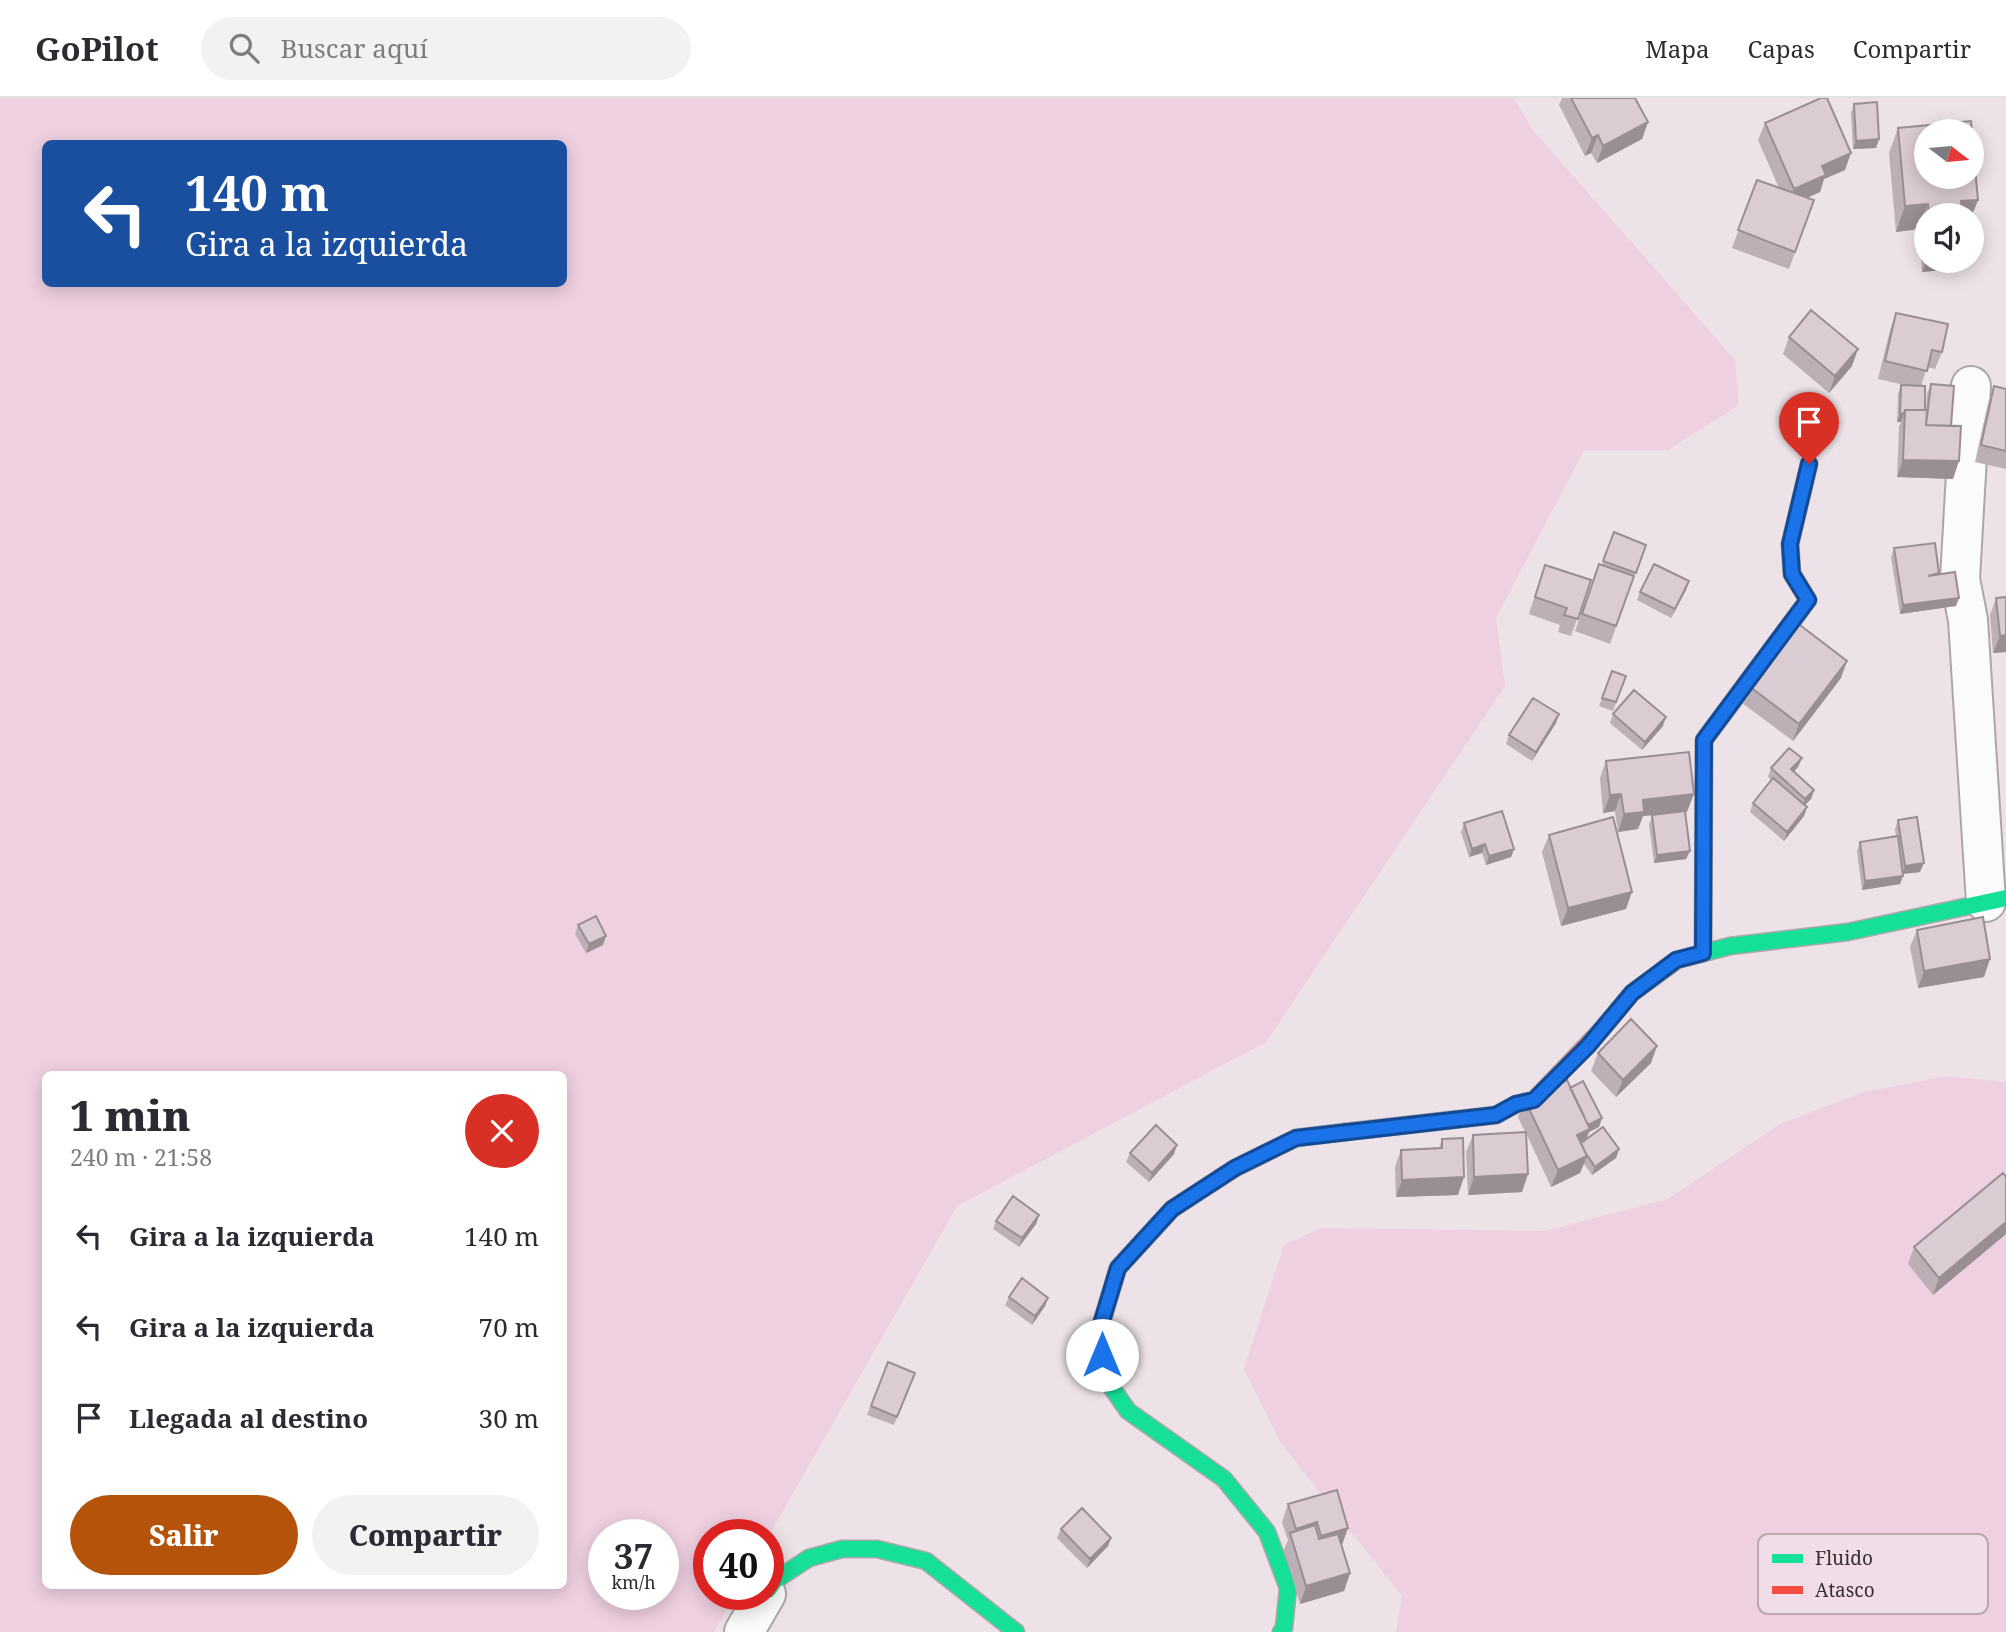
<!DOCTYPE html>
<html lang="es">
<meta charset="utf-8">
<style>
:root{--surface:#fff;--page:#f2f2f3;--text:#2b2b33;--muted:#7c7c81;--line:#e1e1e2;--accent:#b45309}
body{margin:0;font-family:"Noto Serif",serif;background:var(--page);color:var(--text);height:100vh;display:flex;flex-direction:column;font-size:26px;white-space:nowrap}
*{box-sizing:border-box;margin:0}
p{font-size:23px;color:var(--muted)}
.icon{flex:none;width:38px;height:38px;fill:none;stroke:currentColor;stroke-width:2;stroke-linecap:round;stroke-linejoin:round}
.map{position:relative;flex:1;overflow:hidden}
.drawer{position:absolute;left:42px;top:973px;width:525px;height:518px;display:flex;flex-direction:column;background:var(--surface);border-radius:10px;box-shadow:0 4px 18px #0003}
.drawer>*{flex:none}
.guide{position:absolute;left:42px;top:42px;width:525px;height:147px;border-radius:10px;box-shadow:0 4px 18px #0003;background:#1a4fa0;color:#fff;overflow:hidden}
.needle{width:46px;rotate:106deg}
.controls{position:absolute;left:1914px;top:21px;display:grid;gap:14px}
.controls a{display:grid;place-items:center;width:70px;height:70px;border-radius:50%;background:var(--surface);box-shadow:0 4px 18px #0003;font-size:35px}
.speed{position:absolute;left:588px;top:1421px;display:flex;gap:14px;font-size:35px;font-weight:700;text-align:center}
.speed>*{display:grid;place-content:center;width:91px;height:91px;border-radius:50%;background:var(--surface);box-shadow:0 4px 18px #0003;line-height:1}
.speed small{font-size:18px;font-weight:400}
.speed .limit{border:10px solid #d22;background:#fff;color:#111}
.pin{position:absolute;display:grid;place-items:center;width:60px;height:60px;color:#fff;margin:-72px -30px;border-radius:50% 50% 50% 0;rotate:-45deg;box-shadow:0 0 7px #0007}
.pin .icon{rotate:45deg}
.me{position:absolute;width:77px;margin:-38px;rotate:0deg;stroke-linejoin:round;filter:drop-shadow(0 0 5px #0008)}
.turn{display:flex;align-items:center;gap:24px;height:147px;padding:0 28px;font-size:32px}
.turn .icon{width:91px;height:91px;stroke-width:2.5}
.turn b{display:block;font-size:49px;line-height:60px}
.round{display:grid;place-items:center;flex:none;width:74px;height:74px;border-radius:37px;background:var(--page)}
.headline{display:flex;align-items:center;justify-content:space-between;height:119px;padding:0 28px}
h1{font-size:42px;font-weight:800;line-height:52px}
.cta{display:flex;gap:14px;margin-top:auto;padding:14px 28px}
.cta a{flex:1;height:80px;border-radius:42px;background:var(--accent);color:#fff;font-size:28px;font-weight:800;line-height:80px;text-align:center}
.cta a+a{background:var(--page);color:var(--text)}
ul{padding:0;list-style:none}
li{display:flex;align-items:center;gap:21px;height:91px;padding:0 28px}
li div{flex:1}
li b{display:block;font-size:26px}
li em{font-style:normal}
header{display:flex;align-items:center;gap:42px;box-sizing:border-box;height:98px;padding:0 35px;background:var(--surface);border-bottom:2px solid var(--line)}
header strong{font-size:33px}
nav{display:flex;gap:38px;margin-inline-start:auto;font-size:24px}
.search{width:490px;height:63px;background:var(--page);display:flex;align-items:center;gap:18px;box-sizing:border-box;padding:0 24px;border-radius:38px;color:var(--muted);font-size:26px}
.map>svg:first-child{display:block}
.green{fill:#efd0e0;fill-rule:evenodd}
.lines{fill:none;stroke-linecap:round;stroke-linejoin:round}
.street-casing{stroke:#ada6a9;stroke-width:42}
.fast-casing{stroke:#ada6a9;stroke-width:19}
.jam-casing{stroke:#ada6a9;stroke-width:19}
.street{stroke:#fcfbfb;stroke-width:38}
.fast{stroke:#16e098;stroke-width:16}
.jam{stroke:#f24e42;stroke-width:16}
.wall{fill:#bcafb5}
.shaded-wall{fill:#998e94}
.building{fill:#dbcbd3;stroke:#998e94;stroke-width:2}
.route-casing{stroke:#114b97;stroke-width:18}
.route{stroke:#1a73e8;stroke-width:12}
.key{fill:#f1dde7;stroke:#b9a8b0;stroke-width:2}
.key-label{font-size:19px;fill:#352d31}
</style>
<header>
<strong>GoPilot</strong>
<div class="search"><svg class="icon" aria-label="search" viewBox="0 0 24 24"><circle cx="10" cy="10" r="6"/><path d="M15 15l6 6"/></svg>Buscar aquí</div>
<nav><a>Mapa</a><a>Capas</a><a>Compartir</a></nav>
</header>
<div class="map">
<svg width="2006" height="1534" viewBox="0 0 2006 1534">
<rect width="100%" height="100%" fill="#ece2e7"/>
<path class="green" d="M0,0H1514L1532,31L1735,262L1739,307L1668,352H1584L1496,520L1505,588L1266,944L957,1108L768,1439V1437H709V1496H736L714,1534H0ZM46,46H564V186H46ZM46,976H564V1488H46ZM604,1437H663V1496H604Z
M1947,978L2006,984V1534H1396L1402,1498L1281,1345L1244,1271L1284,1147L1321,1130L1545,1133L1668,1101L1780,1026L1864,994Z"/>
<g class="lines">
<defs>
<path id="street" d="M1971,288L1960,481L1968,522L1986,804
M744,1534L766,1496"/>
<path id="fast" d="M1703,855L1704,642L1808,502L1792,476L1790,446L1809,366
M1601,932L1632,895L1677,862L1730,848L1848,834L2006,800
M768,1492L774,1483L809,1460L842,1451H877L926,1463L1016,1534
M1281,1534L1284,1530L1288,1490L1267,1434L1224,1381L1128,1313L1105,1280L1099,1233L1118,1170L1172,1111L1235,1070L1296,1040L1345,1034"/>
<path id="jam" d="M1345,1034L1496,1017L1516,1006L1534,1002L1601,932"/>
</defs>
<use href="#street" class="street-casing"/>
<use href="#fast" class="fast-casing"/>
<use href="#jam" class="jam-casing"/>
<use href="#street" class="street"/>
<use href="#fast" class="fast"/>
<use href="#jam" class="jam"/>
</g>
<path class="wall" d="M1562,0H1635L1648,24L1642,41L1597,65L1591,55L1585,58L1559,7Z
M1854,6L1879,41L1876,50L1853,51L1851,15Z
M1765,25L1845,72L1824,81L1820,94L1807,100L1814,102L1789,171L1732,150L1757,82L1779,90L1758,42Z
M1898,30L1978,102L1972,117H1927V163L1956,171L1922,174L1919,131L1896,134L1889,55Z
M1896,215L1942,254L1935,271L1927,269L1921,288L1925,312H1926L1927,295L1931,286L1951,328L1953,381L1897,379L1899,329L1901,324H1897L1898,296L1901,287L1909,288L1878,281L1890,232Z
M1789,239L1852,268L1829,295L1783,256Z
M1994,288L2006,291V371L1975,364L1988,305Z
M1614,434L1646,447L1632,484L1610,546L1575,533L1599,466L1602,467Z
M1894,450L1938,477L1956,508L1900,516L1891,459Z
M1545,467L1591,482L1571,538L1558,534L1560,527L1529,516Z
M1689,483L1686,492L1671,520L1637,502L1640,494Z
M2006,499V554L1993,555L1990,517L1996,500Z
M1612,573L1626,578L1613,613L1599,608Z
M1841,580L1793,643L1738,602L1745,585Z
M1613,616L1663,628L1642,652L1610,625Z
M1556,625L1532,663L1506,646L1509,637Z
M1802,660L1798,669L1794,674L1814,692L1811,701L1805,707L1807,709L1804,718L1784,743L1750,714L1753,705L1772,682L1768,679L1771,670Z
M1606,663L1687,714H1685L1690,753L1686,761L1654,765L1649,726L1653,717L1643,718L1638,731L1618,734L1615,713L1603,715L1600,680Z
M1898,722L1920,774L1903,776L1900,786L1862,792L1857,753L1860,744L1896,739L1895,731Z
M1464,725L1514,751L1511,759L1486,767L1482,755L1469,759L1461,734Z
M1549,737L1626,811L1561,828L1542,754Z
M578,827L603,847L586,855L575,836Z
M1917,832L1984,879L1918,890L1910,849Z
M1598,955L1651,965L1616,999L1591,973Z
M1570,990L1602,1020L1599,1029L1589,1034L1586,1041L1619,1051L1616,1060L1592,1077L1584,1066L1580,1075L1551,1089L1527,1037L1522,1094L1468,1097L1466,1054L1473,1037L1525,1034L1518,1019L1525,1002Z
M1442,1041L1458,1097L1396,1099L1395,1069L1401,1052L1439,1050Z
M1130,1055L1174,1056L1149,1084L1126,1064Z
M2006,1079V1136L1933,1197L1908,1166L1914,1149Z
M1039,1117L1036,1126L1019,1149L993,1131L996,1123Z
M1009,1199L1048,1200L1045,1208L1032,1227L1005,1207Z
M888,1264L915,1275L894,1327L867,1317Z
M1337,1392L1341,1447L1350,1475L1344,1493L1300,1506L1284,1452L1288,1442L1282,1424L1288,1406Z
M1061,1431L1111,1440L1108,1448L1087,1470L1057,1440Z"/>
<path class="shaded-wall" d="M1648,24L1642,41L1597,65L1603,48Z
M1598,37L1591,55L1585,58L1592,40Z
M1879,41L1876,50L1853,51L1856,43Z
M1851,55L1845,72L1824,81L1820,94L1787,108L1794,91L1822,68Z
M1978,102L1972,117H1956L1961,103Z
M1928,106L1919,131L1896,134L1905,108Z
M1927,162V163H1959L1956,171L1922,174Z
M1858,251L1852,268L1829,295L1835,278Z
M1900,315L1904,316L1901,324H1897Z
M1903,362L1959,363L1953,381L1897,379Z
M1689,483L1686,492L1671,520L1675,511Z
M1959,500L1956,508L1900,516L1903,507Z
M2006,537V554L1993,555L2000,538Z
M1847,563L1841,580L1793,643L1799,626Z
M1559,616L1556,625L1532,663L1536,654Z
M1666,619L1663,628L1642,652L1645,644Z
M1802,660L1798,669L1788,680L1791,671Z
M1814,692L1811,701L1802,710L1805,701Z
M1621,696L1615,713L1603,715L1610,697Z
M1694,696L1687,714L1643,718L1638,731L1618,734L1624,716L1643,702Z
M1807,709L1804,718L1784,743L1787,734Z
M1485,746L1482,755L1469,759L1472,751Z
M1514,751L1511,759L1486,767L1489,758Z
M1690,753L1686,761L1654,765L1657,757Z
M1924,765L1920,774L1902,776L1905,768Z
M1903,778L1900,786L1862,792L1865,783Z
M1632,794L1626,811L1561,828L1568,810Z
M606,838L603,847L586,855L589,846Z
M1990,861L1984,879L1918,890L1924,873Z
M1657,948L1651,965L1616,999L1623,982Z
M1602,1020L1599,1029L1589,1034L1584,1048L1582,1049L1577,1037L1588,1028Z
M1177,1047L1174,1056L1149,1084L1152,1075Z
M1619,1051L1616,1060L1592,1077L1595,1069Z
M1587,1058L1580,1075L1551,1089L1558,1072Z
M1528,1076L1522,1094L1468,1097L1474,1079Z
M1464,1079L1458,1097L1396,1099L1402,1082Z
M1039,1117L1036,1126L1019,1149L1022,1140Z
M2006,1124V1136L1933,1197L1939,1180Z
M1048,1200L1045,1208L1032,1227L1035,1218Z
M1317,1424L1311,1441H1292L1296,1431Z
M1348,1430L1342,1447L1315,1455L1321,1438Z
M1111,1440L1108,1448L1087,1470L1090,1461Z
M1350,1475L1344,1493L1300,1506L1306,1488Z"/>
<path class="building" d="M1571,0H1635L1648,24L1603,48L1598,37L1592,40Z
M1821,0H1827L1851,55L1822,68L1826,77L1794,91L1765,25Z
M1877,4L1879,41L1856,43L1854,6Z
M1971,23L1972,33H1927V79H1972V38L1978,102L1961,103L1963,117H1929L1928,106L1905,108L1898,30Z
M1757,82L1814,102L1795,154L1738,132Z
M1811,212L1858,251L1835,278L1789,239Z
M1896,215L1948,226L1942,254L1932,252L1927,273L1885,263Z
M1931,286L1954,288L1951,328L1926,327Z
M1901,287L1925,288V312H1905L1904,316L1900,315Z
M1994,288L2006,291V353L1981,347Z
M1905,312H1927L1926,327L1961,328L1959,363L1903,362Z
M1614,434L1646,447L1636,475L1603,463Z
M1935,445L1939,475L1928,478L1955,474L1959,500L1903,507L1894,450Z
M1599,466L1634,478L1616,528L1582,516Z
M1654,466L1689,483L1675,511L1640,494Z
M1545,467L1591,482L1578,521L1564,517L1567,510L1535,499Z
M2006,499V537L2000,538L1996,500Z
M1792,521L1847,563L1799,626L1745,585Z
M1612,573L1626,578L1616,604L1602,600Z
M1634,592L1666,619L1645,644L1613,616Z
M1533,600L1559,616L1536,654L1509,637Z
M1789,650L1802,660L1791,671L1814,692L1805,701L1771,670Z
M1689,654L1694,696L1643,702L1644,714L1624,716L1621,696L1610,697L1606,663Z
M1773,680L1807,709L1787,734L1753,705Z
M1502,713L1514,751L1489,758L1485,746L1472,751L1464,725Z
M1685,713L1690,753L1657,757L1652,717Z
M1613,719L1632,794L1568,810L1549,737Z
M1917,719L1924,765L1905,768L1898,722Z
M1898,738L1903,778L1865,783L1860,744Z
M596,818L606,838L589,846L578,827Z
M1983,819L1990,861L1924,873L1917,832Z
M1631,921L1657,948L1623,982L1598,955Z
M1567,982L1590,1031L1577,1037L1587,1058L1558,1072L1525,1002Z
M1583,983L1602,1020L1588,1027L1570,990Z
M1156,1027L1177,1047L1152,1075L1130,1055Z
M1603,1029L1619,1051L1595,1069L1585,1054L1581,1045Z
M1526,1034L1528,1076L1474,1079L1473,1037Z
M1463,1040L1464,1079L1402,1082L1401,1052L1442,1050V1041Z
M2003,1075L2006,1079V1124L1939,1180L1914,1149Z
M1013,1098L1039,1117L1022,1140L996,1123Z
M1022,1180L1048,1200L1035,1218L1009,1199Z
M888,1264L915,1275L897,1319L871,1308Z
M1337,1392L1348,1430L1321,1438L1317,1424L1296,1431L1288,1406Z
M1082,1410L1111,1440L1090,1461L1061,1431Z
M1315,1427L1319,1441L1338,1436L1350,1475L1306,1488L1290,1435Z"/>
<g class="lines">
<defs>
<path id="route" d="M1102,1257L1099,1233L1118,1170L1172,1111L1235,1070L1296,1040L1496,1017L1516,1006L1534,1002L1588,948L1632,895L1676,862L1703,855L1704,642L1808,502L1792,476L1790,446L1809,366"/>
</defs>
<use href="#route" class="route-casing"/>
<use href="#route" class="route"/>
</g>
<rect x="1758" y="1436" width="230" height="80" rx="10" class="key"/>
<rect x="1772" y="1456" width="31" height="9" fill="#16e098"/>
<rect x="1772" y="1488" width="31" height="8" fill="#f24e42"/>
<g class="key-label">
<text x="1815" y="1467">Fluido</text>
<text x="1815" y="1499">Atasco</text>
</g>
</svg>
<div class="controls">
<a><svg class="needle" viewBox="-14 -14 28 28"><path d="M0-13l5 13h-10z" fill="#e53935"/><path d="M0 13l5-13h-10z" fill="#7c7c81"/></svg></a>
<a><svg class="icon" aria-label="sound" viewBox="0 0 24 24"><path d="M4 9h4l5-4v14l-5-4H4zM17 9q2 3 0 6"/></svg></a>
</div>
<div class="speed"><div>37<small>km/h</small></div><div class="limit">40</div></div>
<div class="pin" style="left:1809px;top:366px;background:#d93025"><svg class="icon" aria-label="arrive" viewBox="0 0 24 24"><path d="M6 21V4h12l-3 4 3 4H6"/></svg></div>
<svg class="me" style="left:1102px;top:1257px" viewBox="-20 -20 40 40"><circle r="19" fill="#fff"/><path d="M0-13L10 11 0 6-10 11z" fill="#1a73e8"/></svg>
<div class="guide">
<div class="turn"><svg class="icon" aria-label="left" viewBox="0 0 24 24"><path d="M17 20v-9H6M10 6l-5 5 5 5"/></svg><div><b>140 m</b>Gira a la izquierda</div></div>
</div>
<section class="drawer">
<div class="headline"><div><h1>1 min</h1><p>240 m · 21:58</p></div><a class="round" style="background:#d93025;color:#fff"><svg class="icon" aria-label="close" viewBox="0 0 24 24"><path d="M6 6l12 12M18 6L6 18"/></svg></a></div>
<ul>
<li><svg class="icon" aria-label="left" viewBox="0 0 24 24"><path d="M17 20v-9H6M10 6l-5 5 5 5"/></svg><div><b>Gira a la izquierda</b></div><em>140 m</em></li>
<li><svg class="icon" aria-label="left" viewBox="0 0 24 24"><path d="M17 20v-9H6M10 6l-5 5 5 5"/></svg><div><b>Gira a la izquierda</b></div><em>70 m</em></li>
<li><svg class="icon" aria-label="arrive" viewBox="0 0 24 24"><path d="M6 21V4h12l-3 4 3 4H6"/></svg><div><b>Llegada al destino</b></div><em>30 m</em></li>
</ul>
<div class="cta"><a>Salir</a><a>Compartir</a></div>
</section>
</div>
